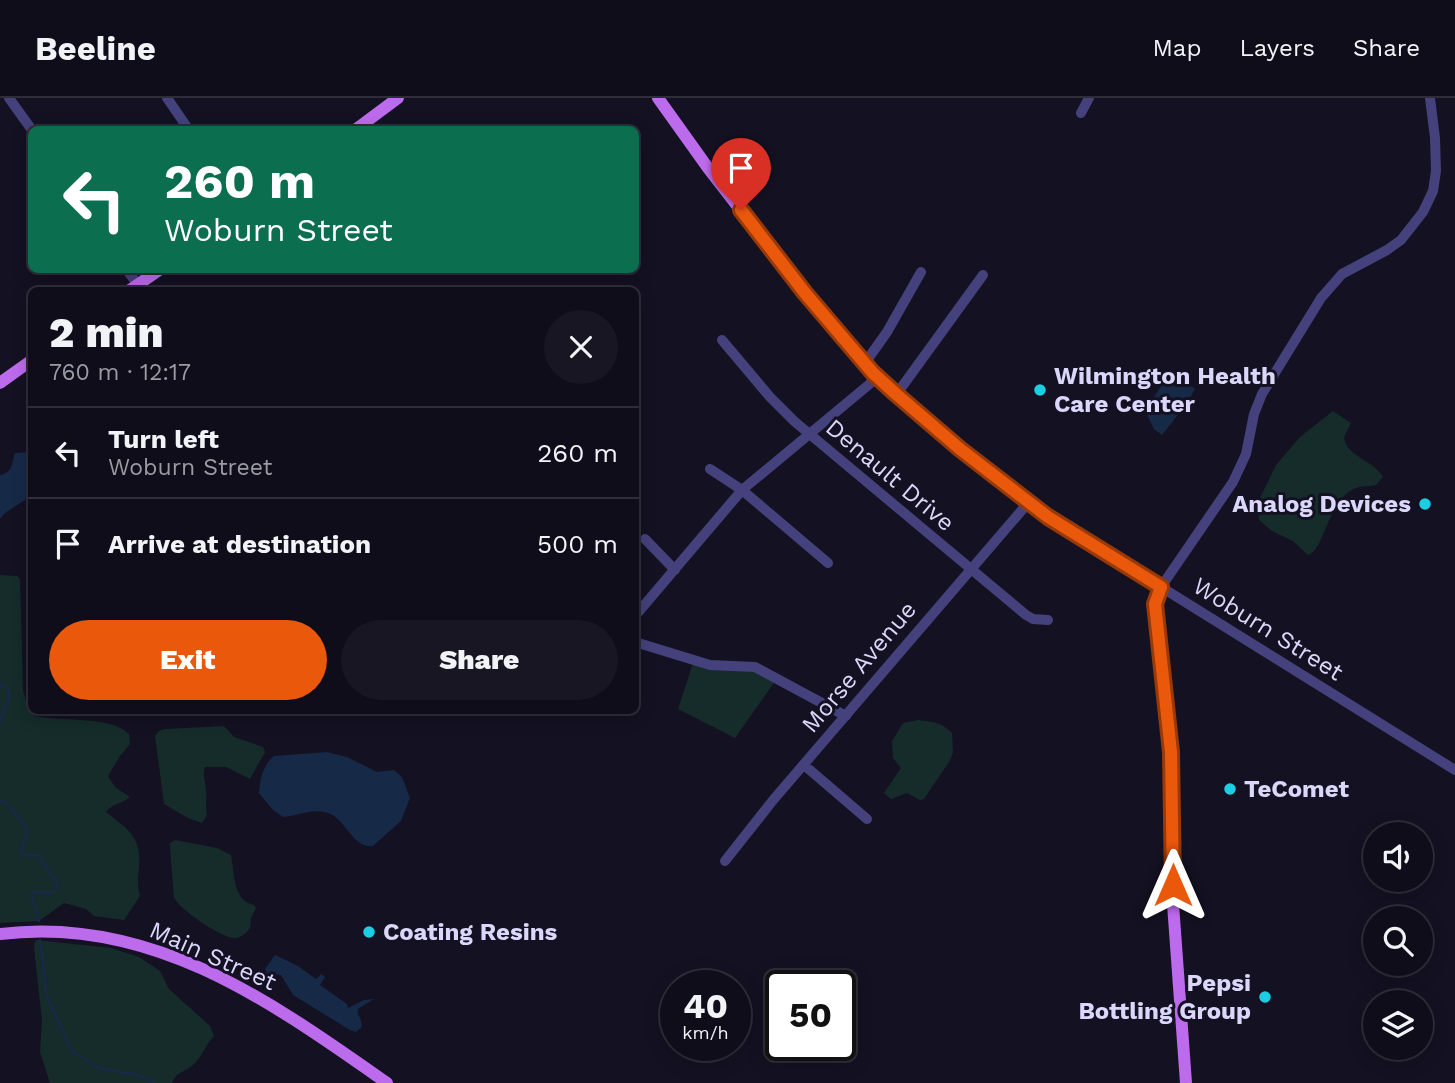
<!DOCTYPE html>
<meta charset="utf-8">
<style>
:root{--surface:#0f0d1a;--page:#181623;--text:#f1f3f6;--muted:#9b9ca2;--line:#2f2d39;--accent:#ea580c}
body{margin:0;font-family:"Work Sans",sans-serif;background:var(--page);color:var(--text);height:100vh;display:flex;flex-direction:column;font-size:26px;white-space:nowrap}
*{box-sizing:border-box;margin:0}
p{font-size:23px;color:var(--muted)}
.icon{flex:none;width:38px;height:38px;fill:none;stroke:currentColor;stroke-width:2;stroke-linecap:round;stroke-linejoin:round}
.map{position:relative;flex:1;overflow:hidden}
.panel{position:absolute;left:28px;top:189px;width:611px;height:427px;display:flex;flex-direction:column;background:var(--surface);border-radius:10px;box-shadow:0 4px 18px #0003,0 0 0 2px var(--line)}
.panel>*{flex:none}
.guide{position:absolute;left:28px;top:28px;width:611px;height:147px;border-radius:10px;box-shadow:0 4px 18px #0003,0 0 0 2px var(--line);background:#0b6e4f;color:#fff;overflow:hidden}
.tools{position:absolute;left:1363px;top:724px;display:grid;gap:14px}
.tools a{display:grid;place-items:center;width:70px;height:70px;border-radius:50%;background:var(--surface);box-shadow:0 4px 18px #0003,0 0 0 2px var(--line);font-size:35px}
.speed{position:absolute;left:660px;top:872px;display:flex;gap:14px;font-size:35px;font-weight:700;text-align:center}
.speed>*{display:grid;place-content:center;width:91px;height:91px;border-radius:50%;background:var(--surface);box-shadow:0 4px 18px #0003,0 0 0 2px var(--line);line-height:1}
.speed small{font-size:18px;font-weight:400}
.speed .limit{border:4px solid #111;border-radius:10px;background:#fff;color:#111}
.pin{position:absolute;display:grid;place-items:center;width:60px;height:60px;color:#fff;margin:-72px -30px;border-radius:50% 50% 50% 0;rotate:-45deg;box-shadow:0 0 7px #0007}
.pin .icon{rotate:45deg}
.me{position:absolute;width:77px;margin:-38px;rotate:0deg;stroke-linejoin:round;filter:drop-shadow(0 0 5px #0008)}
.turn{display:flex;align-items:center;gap:24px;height:147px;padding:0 21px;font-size:32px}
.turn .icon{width:91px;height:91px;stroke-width:2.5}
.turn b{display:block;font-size:49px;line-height:60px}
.round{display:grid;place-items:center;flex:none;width:74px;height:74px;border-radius:37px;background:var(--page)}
.headline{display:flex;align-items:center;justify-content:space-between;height:119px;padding:0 21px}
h1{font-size:42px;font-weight:800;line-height:52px}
.action{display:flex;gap:14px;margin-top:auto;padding:14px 21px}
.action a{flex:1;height:80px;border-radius:42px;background:var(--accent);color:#fff;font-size:28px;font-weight:800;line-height:80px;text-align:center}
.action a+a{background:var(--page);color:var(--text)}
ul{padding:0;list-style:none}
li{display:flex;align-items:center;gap:21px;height:91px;padding:0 21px;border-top:2px solid var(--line)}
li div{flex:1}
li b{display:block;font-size:26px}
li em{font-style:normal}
header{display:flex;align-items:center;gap:42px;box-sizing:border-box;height:98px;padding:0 35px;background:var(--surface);border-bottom:2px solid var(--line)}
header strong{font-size:33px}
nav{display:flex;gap:38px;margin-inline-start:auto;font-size:24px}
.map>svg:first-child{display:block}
.green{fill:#152c2b}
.water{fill:#162947}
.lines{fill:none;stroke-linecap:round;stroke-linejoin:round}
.stream{stroke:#162947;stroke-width:2.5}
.minor{stroke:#44417c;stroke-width:10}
.major{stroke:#bd6bed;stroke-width:12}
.route-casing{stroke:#983908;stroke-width:18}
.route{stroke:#ea580c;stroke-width:12}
.poi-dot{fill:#1bcee2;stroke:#141122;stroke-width:2.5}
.labels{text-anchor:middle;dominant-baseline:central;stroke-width:6;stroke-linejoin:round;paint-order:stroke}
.poi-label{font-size:24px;font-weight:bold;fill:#dbd7fa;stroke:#141122;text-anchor:start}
.street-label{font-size:24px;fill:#dbd7fa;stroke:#141122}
</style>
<header>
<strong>Beeline</strong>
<nav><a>Map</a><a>Layers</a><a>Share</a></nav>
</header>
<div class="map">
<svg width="1455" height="985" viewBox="0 0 1455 985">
<rect width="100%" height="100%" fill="#141122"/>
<path class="green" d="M1333,313L1351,325L1344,339C1346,359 1374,362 1383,379L1376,387C1369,389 1361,387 1354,391C1328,402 1324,453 1308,457L1293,443L1272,433L1259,422L1258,409L1260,400L1276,367L1300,339Z
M0,477L17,478L20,481L23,592L27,606L34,618C60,624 110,617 129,636L130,646L120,658L108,678L115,689L130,699C122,706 111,706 106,714C127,731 142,738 139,769C138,780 137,787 140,798L124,822L94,818L86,811L64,805L39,823L0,825Z
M693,565L745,570L776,582L735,640L678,611Z
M918,622C933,624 941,624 952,635L953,655L949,664L924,701L920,702L907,695L891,701L884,695L901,670L893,660L892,643L903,625Z
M224,628L234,639L263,649L265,654L250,681L226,669H205C202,679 206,684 206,693C207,702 205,708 207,717L202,725L188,720L164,706L155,638L159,633L165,631Z
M175,742L217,750L231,757C235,776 232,802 254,807L256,810L251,820L250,830C247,834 242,839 237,840C224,842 186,815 178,805L174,800L170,749V745Z
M36,842L111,850L139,859L160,873L169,891L210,928L214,938C206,946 202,959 193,967C185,974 176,974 172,985H50L40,954L42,922L35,860L34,845Z"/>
<path class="water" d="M1170,274L1178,276L1195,291L1188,304L1162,337L1154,331L1145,313Z
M31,354V398L5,415L0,421V377C14,374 11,366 15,355Z
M327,654L347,659L377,674L394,672L402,679L410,700L401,723L373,748C353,751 346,721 328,715C312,710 299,718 283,719L272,711L259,695C260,681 263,667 274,658Z
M275,857L298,868L316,881L321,876L325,879L320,887L347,906L348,910L364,902L374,901L358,911C356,918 364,922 361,930L356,934L350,932L293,897L281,877L267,876L265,871Z"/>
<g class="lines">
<path class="stream" d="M0,586L8,591L10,597L0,624
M0,703L2,702C7,706 27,727 27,733C27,740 21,747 21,755L26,758L38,757L58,787C53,801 41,790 31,796L39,823
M40,842L47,898L72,954L101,971L134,976L155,985"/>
<path class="minor" d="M9,0L32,32
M167,0L189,32
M1430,0L1435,40L1436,73L1433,93L1423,114L1401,142L1387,152L1342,176L1321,200L1262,296L1254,316L1246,356L1233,384L1161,489L1455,672
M1081,15L1089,0
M127,172L138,187
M722,242L770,299L794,323L1026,517L1033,521L1048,522
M865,265L887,234L921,174
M896,297L983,177
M710,371L742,392L828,465
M645,441L675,472
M635,518L742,392L878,279
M635,544L710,567L755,569L846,618
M804,667L867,721
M725,763L774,701L1028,405"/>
<path class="major" d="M658,0L708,70L805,195L884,286L960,351L1028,405L1080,440L1161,489L1155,506L1171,654L1173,806L1186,985
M355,32L398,0
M130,192L159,172
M0,285L32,262
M0,836C151,817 270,903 387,985"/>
</g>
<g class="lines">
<defs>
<path id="route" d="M741,112L805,195L873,275L896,296L960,351L1048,419L1161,489L1155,506L1171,654L1173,787"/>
</defs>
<use href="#route" class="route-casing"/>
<use href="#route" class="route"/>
</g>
<g class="poi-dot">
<circle cx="1040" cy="292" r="7"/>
<circle cx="1425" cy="406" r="7"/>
<circle cx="1230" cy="691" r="7"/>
<circle cx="369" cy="834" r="7"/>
<circle cx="1265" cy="899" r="7"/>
</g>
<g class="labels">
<g class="poi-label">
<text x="1054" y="278">Wilmington Health<tspan x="1054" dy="28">Care Center</tspan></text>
<text x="1411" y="406" text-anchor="end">Analog Devices</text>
<text x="1244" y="691">TeComet</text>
<text x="383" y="834">Coating Resins</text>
<text x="1251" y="885" text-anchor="end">Pepsi<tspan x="1251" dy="28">Bottling Group</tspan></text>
</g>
<g class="street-label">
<text transform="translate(890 377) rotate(40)">Denault Drive</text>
<text transform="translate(1268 531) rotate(32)">Woburn Street</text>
<text transform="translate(859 569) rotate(-50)">Morse Avenue</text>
<text transform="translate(213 858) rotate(24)">Main Street</text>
</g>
</g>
</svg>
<div class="tools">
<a><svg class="icon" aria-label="sound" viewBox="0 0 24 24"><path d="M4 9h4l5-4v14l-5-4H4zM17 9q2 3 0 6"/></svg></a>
<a><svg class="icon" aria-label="search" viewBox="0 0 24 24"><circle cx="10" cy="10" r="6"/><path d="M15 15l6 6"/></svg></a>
<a><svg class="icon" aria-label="layers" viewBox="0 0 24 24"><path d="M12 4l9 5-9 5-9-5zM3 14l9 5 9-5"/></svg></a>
</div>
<div class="speed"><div>40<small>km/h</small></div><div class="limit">50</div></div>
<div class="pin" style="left:741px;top:112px;background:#d93025"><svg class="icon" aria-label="arrive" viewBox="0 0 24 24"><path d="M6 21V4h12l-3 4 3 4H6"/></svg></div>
<svg class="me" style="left:1173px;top:787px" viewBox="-20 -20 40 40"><path d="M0-17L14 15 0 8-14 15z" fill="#ea580c" stroke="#fff" stroke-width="4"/></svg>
<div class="guide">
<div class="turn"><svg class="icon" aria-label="left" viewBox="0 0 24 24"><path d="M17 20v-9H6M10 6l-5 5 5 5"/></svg><div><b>260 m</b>Woburn Street</div></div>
</div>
<section class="panel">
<div class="headline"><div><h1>2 min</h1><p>760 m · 12:17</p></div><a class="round"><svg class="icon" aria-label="close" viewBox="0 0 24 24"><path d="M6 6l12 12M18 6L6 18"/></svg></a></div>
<ul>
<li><svg class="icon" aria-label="left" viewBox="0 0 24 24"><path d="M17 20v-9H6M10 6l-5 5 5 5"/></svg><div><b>Turn left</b><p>Woburn Street</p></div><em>260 m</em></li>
<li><svg class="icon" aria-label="arrive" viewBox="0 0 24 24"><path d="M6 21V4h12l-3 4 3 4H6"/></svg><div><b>Arrive at destination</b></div><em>500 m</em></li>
</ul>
<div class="action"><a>Exit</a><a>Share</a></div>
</section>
</div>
